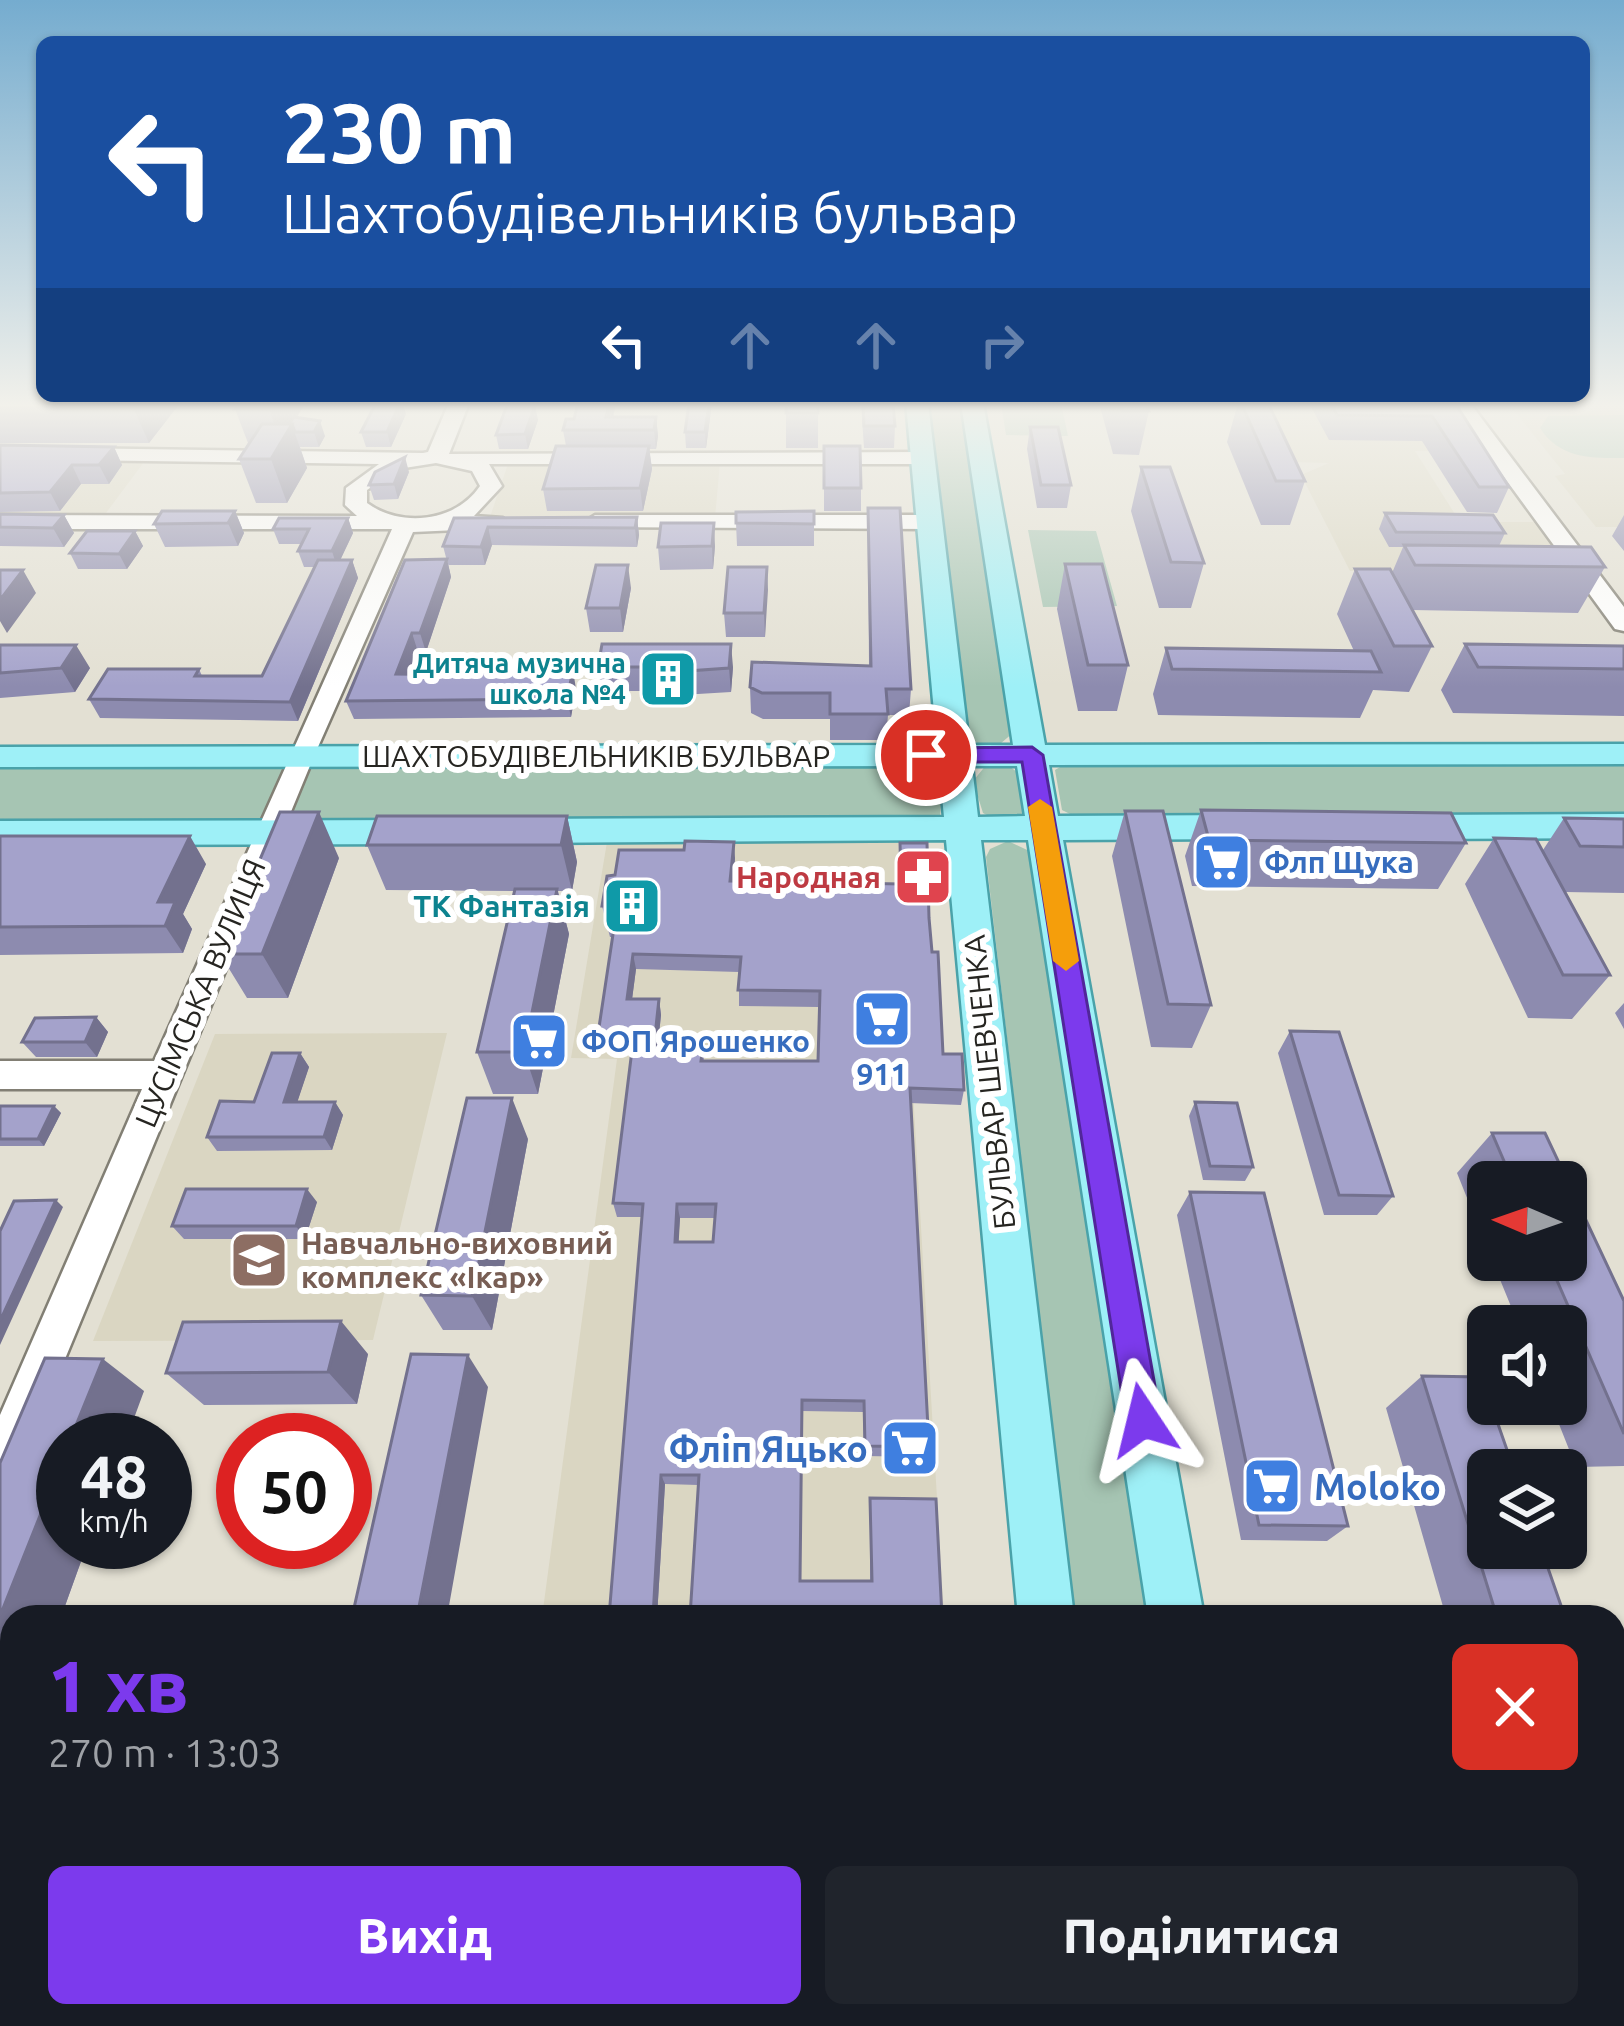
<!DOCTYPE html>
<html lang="uk">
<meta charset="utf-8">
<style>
:root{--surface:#171b24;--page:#20242c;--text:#f1f3f6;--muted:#9ea1a6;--accent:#7c3aed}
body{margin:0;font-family:Ubuntu,sans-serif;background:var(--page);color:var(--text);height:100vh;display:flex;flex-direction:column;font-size:45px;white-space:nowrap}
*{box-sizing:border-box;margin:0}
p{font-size:39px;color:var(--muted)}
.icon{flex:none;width:66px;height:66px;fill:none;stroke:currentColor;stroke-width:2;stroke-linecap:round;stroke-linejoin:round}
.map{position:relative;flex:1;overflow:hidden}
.details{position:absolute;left:0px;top:1605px;width:1626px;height:423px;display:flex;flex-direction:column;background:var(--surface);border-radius:36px 36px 0 0;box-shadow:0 3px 9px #0004}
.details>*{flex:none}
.banner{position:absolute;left:36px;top:36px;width:1554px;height:366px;border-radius:18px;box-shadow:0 3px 9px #0004;background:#1a4fa0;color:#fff;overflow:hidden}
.needle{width:78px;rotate:272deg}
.controls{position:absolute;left:1467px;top:1161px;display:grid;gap:24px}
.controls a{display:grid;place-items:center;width:120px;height:120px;border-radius:18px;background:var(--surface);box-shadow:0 3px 9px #0004;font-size:60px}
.speed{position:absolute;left:36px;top:1413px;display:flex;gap:24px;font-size:60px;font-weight:700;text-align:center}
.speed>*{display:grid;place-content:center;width:156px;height:156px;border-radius:50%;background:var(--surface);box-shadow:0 3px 9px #0004;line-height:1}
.speed small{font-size:30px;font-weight:400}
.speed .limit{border:18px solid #d22;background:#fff;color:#111}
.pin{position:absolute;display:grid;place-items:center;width:102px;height:102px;color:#fff;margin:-51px;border:6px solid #fff;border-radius:50%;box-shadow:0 3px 12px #0007}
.me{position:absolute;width:132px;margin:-66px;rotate:350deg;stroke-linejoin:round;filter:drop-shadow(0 0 9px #0008)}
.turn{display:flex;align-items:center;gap:42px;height:252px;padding:0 48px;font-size:54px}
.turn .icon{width:156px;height:156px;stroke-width:2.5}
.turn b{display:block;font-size:84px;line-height:102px}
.lanes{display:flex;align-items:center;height:114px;padding:0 48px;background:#0003;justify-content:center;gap:60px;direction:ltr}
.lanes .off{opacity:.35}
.round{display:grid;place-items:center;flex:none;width:126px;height:126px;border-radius:18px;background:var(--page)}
.summary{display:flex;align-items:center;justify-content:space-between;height:204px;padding:0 48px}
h1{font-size:72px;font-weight:800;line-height:90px;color:var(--accent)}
.primary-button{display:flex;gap:24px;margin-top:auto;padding:24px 48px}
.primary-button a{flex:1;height:138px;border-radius:18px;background:var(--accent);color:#fff;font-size:48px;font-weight:800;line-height:138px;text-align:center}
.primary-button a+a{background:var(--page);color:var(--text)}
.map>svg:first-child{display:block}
.built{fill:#dad6c2}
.green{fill:#a6c5b3}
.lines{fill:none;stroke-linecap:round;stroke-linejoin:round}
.minor-casing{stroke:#827f74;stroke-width:5}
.major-casing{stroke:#4aa2a9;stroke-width:5}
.minor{fill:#fff;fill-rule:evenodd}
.major{fill:#9ef0f7;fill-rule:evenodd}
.wall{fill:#8d8baf;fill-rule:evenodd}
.shaded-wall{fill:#73718e}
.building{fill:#a4a2cb;stroke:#73718e;stroke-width:3;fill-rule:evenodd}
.route{fill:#7c3aed;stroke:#51269a;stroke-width:3}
.slow{fill:#f59e0b}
.labels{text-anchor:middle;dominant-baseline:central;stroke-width:12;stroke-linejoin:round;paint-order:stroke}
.far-culture-label{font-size:27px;font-weight:bold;fill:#0d838f;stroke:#fff;text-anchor:end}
.street-label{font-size:30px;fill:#262521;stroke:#fff}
.shop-label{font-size:30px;font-weight:bold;fill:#366cbe;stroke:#fff;text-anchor:start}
.health-label{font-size:30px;font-weight:bold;fill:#be3a42;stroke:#fff;text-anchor:end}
.culture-label{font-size:30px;font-weight:bold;fill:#0d838f;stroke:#fff;text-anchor:end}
.education-label{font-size:30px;font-weight:bold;fill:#785e54;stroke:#fff;text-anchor:start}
.near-shop-label{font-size:36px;font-weight:bold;fill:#366cbe;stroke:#fff;text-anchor:end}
</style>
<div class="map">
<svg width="1624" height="2026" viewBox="0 0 1624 2026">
<rect width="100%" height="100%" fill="#e3e0d3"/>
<path class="built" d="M1508,403H1624V527H1596L1555,476L1565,474Z
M1269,412L1456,414L1481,451H1415L1460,522H1541L1577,572L1350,571L1301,475L1329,463L1293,462Z
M0,458H147L103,517L0,516Z
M509,461L720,462L715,518L490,517Z
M608,836L898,837L944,1617H542L617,1059L571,1058Z
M447,1033L373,1340L93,1341L215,1034Z
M488,2016H967L968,2026H487Z"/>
<path class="green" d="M928,403H963L1014,732L1000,744L977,743L964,731Z
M1001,403H1061L1068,436L1006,435Z
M1624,415V458C1591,458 1560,459 1540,428L1548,416Z
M1028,530L1096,531L1117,606L1043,607Z
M1067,763L1624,764V819L1076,817L1062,810L1055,770Z
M987,764L1008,765L1023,777L1027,810L1022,815L993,818L983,813L973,781Z
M934,765L942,779L940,820H0V766Z
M1008,841L1040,856L1164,1617H1074L986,857L990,849Z"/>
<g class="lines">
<defs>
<path id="minor" d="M449,403H469L449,454L923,452L933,458L923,464H489L502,486L474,516L503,518V528L413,532L314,756L15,1480L0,1487V1415L142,1089H0V1061H154L392,529H0V515L357,516L345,505L346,488L379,464L0,459V447L423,453L428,452ZM436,463L472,471L480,486C456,522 401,528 367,503V490L398,469Z
M1450,403H1470L1624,607V631L1615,629Z
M595,515H929L940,522L929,529L587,527L584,522Z"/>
<path id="major" d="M906,403H928L969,745H1013L961,403H983L1045,745L1624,744V764L1049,765L1058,816L1247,815L1259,819L1264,827L1259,835L1247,839L1063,840L1204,1617H1148L1028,840H981L1074,1617H1018L946,840L519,843L507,839L502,831L507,823L519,819L944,817L939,766L0,767V747L937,745ZM972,766H1017L1025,816L978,817Z
M1624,814V838L1407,839L1395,835L1390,827L1395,819L1407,815Z
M425,820L437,824L442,832L437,840L425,844L0,845V821Z
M1054,2016H1120L1121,2026H1055Z
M1211,2016H1277L1278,2026H1212Z"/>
</defs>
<use href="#minor" class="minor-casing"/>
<use href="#major" class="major-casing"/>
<use href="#minor" class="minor"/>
<use href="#major" class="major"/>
</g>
<path class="wall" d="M0,403H180L149,443H0Z
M240,403H305L297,417L325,436L319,447H300L307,468L287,503H256L239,459L248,443L235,409Z
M616,403L613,417H656L658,436L656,449H649L652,469L643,511H547L543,489L566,446L563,430L574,419Z
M689,403H712L706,448H686L685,432Z
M786,403H818V448H786Z
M861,403H893L895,426L894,448H864Z
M1099,403H1146L1149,411L1139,455L1113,454Z
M1238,403H1268L1305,481L1290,525H1261L1227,442Z
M1309,403H1455L1509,487L1497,513L1467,512L1422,441L1329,440Z
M406,414L391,447H366L361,432Z
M538,420L528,449H499L496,435Z
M1030,427L1071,485L1067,508H1037L1027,449Z
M0,445L114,447L122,465L109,484H81L60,511L0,512Z
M824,446L861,488V511H824Z
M1141,467L1204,563L1191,608H1159L1131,511Z
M409,472L398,499L374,500L369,485Z
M868,508L911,689L909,715H888L886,740H830V719H763L751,713L750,687L869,666Z
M235,511L244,533L238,546L165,547L154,524Z
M814,511V546H737L736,523Z
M1385,513L1505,533L1499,546L1605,567L1578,613L1412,610L1432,646L1409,692L1373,690L1360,718L1158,715L1153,694L1166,648L1354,651L1337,614L1355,569L1392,573L1403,547H1389L1379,529Z
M64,515L74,533L64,547L0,546V527Z
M1624,515V551L1612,536Z
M637,517L639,535L637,547L492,545L485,565H448L443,546L454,518Z
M348,518L353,533L340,560H352L358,578L298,721L100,718L89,699L199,669L202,676H262L315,567H304L298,551L302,544H279L273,529Z
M135,531L143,546L127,569H78L70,553Z
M715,546L713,569L660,570L658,547Z
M447,559L451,577L426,652H418L409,675L576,689L571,717L354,719L346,701Z
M1065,564L1128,665L1117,711H1078L1057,609Z
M767,567L765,637H726L724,613Z
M631,588L623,632H590L586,608Z
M1465,644L1624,646V716L1453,713L1441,690Z
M0,645L90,668L75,692L0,698Z
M598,667H733L731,692L648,697L647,691H602Z
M1201,810L1466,843L1438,889L1192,886L1185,856Z
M1125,811L1211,1005L1192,1048L1151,1047L1112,856Z
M567,816L577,862L572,891H558L569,934L538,1094H493L477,1052L515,891L386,890L367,845Z
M1564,818L1624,819V893L1565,892L1610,975L1572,1019L1528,1018L1465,884L1494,838L1543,850Z
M0,836L206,864L183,914L192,929L183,953L0,955Z
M900,843L929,918L943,1054L964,1090L961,1105L910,1103L929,1447L926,1457L864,1456L863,1412L802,1411L800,1581H870V1498L942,1617H690L698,1485L665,1484L657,1617L641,1217H617L613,1203L632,1050H602L598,1034L612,937H610L602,906L615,875L684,850L735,858L733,881L899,884ZM636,969L739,972V1006L819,1007L818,1061H704L703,1046L658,1045L661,1015L659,999H632ZM680,1218H715L713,1242H678Z
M339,858L288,998H247L220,954Z
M1624,1003V1029L1615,1013Z
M96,1017L108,1032L97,1057H36L22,1042Z
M1290,1031L1393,1196L1377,1215H1324L1278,1053Z
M300,1053L309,1067L297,1102H335L343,1115L332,1150L217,1151L207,1137L254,1102Z
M1195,1102L1253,1167L1245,1181L1203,1180L1189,1116Z
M0,1106H54L61,1113L44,1146H0Z
M1492,1133H1545L1624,1301V1466L1576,1467L1551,1404H1566V1326H1519L1492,1260H1566V1182H1488V1250L1457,1173Z
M528,1139L492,1330H443L421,1295Z
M1190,1192L1348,1526L1327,1541L1241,1540L1177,1215Z
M317,1202L305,1239H184L172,1226Z
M368,1354L357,1404L204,1405L166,1373Z
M1422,1376L1565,1617H1446L1386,1408Z
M144,1391L63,1542H88L61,1617H12V1684H0V1463Z
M1358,2016H1479L1482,2026H1360Z"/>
<path class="shaded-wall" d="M136,403H180L149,443L133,407Z
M273,403H305L292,425L307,468L287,503L271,459L281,442L269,409Z
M400,403H403L406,414L391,447L387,432Z
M609,403H616L610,430L606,417Z
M709,403H712L706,448L705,432Z
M535,405L538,420L528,449L525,434Z
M656,417L658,436L656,449L654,430Z
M320,421L325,436L319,447L314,432Z
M649,446L652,469L643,511L640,488Z
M114,447L122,465L109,484L99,465Z
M405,457L409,472L398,499L394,484Z
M72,465L81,484L60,511L50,492Z
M235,511L244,533L238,546L228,523Z
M64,515L74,533L64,547L53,528Z
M637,517L639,535L637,547L635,528Z
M348,518L353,533L337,567L332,551Z
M714,523L715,546L713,569L712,546Z
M488,527L492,545L485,565L481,547Z
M135,531L143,546L127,569L119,554Z
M447,559L451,577L426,652L420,633Z
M352,560L358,578L298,721L290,702Z
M628,565L631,588L623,632L620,608Z
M767,567L768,590L765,637L764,613Z
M23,570L36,593L7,633L0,621V600Z
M412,633L418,652L402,693L396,674Z
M731,644L733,667L731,692L729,668Z
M76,645L90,668L75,692L61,668Z
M573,670L576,689L571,717L567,699Z
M319,812L339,858L288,998L262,954Z
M567,816L577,862L572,891L561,845Z
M190,836L206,864L183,914L192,929L183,953L165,926L158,902Z
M734,842L735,858L732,898L730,881Z
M557,889L569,934L538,1094L524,1052Z
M633,954L636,969L630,1015L627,999Z
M659,999L661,1015L656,1061L654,1045Z
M96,1017L108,1032L97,1057L85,1042Z
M300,1053L309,1067L293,1115L284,1102Z
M512,1098L528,1139L492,1330L472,1296Z
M335,1102L343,1115L332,1150L324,1137Z
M54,1106L61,1113L44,1146L38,1139Z
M307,1189L317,1202L305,1239L296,1226Z
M56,1200L63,1207L0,1345V1321Z
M677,1204L680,1218L678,1255L675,1242Z
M341,1321L368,1354L357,1404L328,1372Z
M468,1355L488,1387L447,1617H417Z
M103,1359L144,1391L126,1440H70Z
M63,1458V1542H88L61,1617H12V1678L0,1674V1616Z
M661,1475L665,1484L657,1617H653Z
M187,2016H203L200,2026H184Z
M331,2016H367L365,2026H329Z"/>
<path class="building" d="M0,403H136L133,407L0,406Z
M240,403H273L269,409H235Z
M376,403H400L387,432H361Z
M578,403H609L606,417H656L654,430H563L566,419H574Z
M689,403H709L705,432H685Z
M786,403H818V413H786Z
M863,403H893L895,426H864Z
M1120,403H1146L1149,411H1122Z
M1241,403H1268L1305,481H1276Z
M1331,403H1455L1509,487H1479L1432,416L1337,415Z
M507,405H535L525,434L496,435Z
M294,417L320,421L314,432H295L292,424H289Z
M262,424H292L271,459H239Z
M1030,427H1058L1071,485H1041Z
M0,445L114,447L99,465H72L50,492L0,493Z
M556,446H649L640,488L543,489Z
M824,446H860L861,488H824Z
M405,457L394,484L369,485L375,472Z
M1141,467H1170L1204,563L1171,562Z
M868,508H900L911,689H886L888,714H830V693H762L750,687L752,662L871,666Z
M162,511H235L228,523L154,524Z
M814,511V524L736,523V512Z
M1385,513L1493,515L1505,533L1396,532Z
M0,514L64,515L53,528L0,527Z
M637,517L635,528L488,527L481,547L443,546L454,518Z
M279,518H348L332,551H298L309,529H273Z
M661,523H714L712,546L658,547Z
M87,531H135L119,554L70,553Z
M1404,545L1591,547L1605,567L1415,565Z
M447,559L420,633H412L396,674L476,675L477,671L573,670L567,699L346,701L405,560Z
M318,560H352L290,702L89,699L108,669H199L195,676H262Z
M1065,564H1102L1128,665H1088Z
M596,565H628L620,608H586Z
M728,567H767L764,613H724Z
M1355,569H1390L1432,646H1394Z
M0,570H23L0,600Z
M602,644H731L729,668L645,674L646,667H598Z
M1465,644L1624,646V669L1478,667Z
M0,645H76L61,668L0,673Z
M1166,648L1371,651L1381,672L1172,669Z
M1201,810L1451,813L1466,843L1209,840Z
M1125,811H1163L1211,1005L1168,1004Z
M280,812H319L262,954H220Z
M377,816H567L561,845H367Z
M1564,818L1624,819V847L1580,846Z
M0,836H190L158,902H175L165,926L0,927Z
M1494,838L1536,839L1610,975H1563Z
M685,841L734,842L730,881L901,884L900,843H927L929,918L932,952H938L943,1054H962L964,1090L910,1088L929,1447L865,1446L864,1401L802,1400L800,1581H872L870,1498L936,1499L942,1617H690L699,1475H661L653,1617H609L643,1204L613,1203L634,1034H598L615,921L607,920L609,906H602L607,876L615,875L619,850H684ZM633,954L741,957L738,990L820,991L818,1061H701L703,1046L654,1045L659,999H627ZM677,1204H716L713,1242H675Z
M515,889H557L524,1052H477Z
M96,1017L85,1042H22L35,1018Z
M1290,1031L1339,1032L1393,1196L1339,1195Z
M272,1053H300L284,1102H335L324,1137H207L220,1101L254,1102Z
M467,1098H512L472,1296L421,1295Z
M1195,1102L1237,1103L1253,1167L1210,1166Z
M0,1106H54L38,1139H0Z
M1492,1133H1545L1624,1301V1434L1548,1260H1566V1182H1513Z
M186,1189H307L296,1226H172Z
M1190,1192L1264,1193L1348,1526L1259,1525Z
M56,1200L0,1321V1231L14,1201Z
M341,1321L328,1372L166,1373L183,1322Z
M411,1354L468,1355L417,1617H352Z
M45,1358L103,1359L70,1440H63V1458L0,1616V1463Z
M1422,1376L1482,1377L1488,1396V1404H1491L1514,1470H1488V1548H1541L1565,1617H1497Z
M64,2016H187L184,2026H61Z
M255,2016H331L329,2026H253Z
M578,2016H630L629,2026H577Z
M879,2016H962L963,2026H880Z
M1403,2016H1479L1482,2026H1405Z"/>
<linearGradient id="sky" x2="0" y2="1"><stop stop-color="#75accf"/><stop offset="0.59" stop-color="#f2f1eb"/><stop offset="1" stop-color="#f2f1eb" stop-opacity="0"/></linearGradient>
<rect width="1624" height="687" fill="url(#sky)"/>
<path class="route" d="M1032,747L1043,755L1161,1420L1156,1432L1143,1437L1131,1432L1126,1420L1022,762H926L914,755L926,748Z"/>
<path class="slow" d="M1040,799L1052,807L1079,961L1066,971L1053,961L1028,807Z"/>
<defs>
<symbol id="building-square" viewBox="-11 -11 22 22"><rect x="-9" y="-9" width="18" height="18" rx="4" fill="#0f9aa8" stroke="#fff"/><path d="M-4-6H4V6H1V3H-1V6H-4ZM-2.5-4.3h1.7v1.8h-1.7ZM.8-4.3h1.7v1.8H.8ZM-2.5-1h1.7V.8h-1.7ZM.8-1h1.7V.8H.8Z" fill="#fff"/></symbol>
<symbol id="supermarket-square" viewBox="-11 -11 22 22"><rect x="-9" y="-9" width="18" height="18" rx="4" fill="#3f7fe0" stroke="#fff"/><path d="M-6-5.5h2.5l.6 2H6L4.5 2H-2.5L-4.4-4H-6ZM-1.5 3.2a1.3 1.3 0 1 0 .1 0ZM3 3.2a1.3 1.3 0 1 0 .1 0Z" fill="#fff"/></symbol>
<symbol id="pharmacy-square" viewBox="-11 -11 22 22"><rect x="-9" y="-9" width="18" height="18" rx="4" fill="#e0444e" stroke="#fff"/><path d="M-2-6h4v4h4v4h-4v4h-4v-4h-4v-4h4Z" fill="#fff"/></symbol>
<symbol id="school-square" viewBox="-11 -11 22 22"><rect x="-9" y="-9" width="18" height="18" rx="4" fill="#8d6e63" stroke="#fff"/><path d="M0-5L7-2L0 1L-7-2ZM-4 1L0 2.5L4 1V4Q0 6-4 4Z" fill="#fff"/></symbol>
</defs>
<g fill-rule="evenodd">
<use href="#building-square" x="635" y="646" width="66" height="66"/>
<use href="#supermarket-square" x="1189" y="829" width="66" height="66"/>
<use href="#pharmacy-square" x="890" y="844" width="66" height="66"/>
<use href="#building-square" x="599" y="873" width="66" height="66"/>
<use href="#supermarket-square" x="849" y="986" width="66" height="66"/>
<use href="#supermarket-square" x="506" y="1008" width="66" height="66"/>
<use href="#school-square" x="226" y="1227" width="66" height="66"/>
<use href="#supermarket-square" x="877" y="1415" width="66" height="66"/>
<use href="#supermarket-square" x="1239" y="1453" width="66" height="66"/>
</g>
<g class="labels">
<g class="far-culture-label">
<text x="626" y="663">Дитяча музична<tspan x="626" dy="31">школа №4</tspan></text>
</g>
<g class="street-label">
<text x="596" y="756">ШАХТОБУДІВЕЛЬНИКІВ БУЛЬВАР</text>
<text transform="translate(200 993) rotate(-67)">ЦУСІМСЬКА ВУЛИЦЯ</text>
<text transform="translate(989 1082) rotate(-96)">БУЛЬВАР ШЕВЧЕНКА</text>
</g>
<g class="shop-label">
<text x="1264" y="862">Флп Щука</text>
<text x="581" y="1041">ФОП Ярошенко</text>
<text x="882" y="1074" text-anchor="middle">911</text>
</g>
<g class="health-label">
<text x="881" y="877">Народная</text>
</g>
<g class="culture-label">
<text x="590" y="906">ТК Фантазія</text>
</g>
<g class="education-label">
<text x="301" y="1243">Навчально-виховний<tspan x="301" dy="34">комплекс «Ікар»</tspan></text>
</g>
<g class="near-shop-label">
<text x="868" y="1448">Фліп Яцько</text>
<text x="1314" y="1486" text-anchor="start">Moloko</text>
</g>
</g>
</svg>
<div class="controls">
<a><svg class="needle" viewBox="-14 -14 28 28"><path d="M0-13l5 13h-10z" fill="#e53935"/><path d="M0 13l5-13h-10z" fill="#9ea1a6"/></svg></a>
<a><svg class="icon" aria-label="sound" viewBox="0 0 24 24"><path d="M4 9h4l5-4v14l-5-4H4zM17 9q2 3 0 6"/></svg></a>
<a><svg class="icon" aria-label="layers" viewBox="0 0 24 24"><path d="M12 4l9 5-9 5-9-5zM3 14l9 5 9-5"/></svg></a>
</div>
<div class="speed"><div>48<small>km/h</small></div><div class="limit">50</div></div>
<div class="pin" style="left:926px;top:755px;background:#d93025"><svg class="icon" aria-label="arrive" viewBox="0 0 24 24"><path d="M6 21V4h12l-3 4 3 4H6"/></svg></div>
<svg class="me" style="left:1143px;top:1420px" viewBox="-20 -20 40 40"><path d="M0-17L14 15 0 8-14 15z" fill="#7c3aed" stroke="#fff" stroke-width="4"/></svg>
<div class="banner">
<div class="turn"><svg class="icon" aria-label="left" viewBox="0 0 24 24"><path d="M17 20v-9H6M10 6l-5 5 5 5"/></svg><div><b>230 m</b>Шахтобудівельників бульвар</div></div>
<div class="lanes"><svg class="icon" aria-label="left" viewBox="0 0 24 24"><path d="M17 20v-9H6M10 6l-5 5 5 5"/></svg><svg class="icon off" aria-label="ahead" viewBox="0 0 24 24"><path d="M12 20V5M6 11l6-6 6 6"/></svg><svg class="icon off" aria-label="ahead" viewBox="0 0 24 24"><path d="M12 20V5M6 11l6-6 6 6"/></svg><svg class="icon off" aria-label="right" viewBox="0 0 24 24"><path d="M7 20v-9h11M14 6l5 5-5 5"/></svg></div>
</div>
<section class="details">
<div class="summary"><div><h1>1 хв</h1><p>270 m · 13:03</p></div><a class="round" style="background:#d93025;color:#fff"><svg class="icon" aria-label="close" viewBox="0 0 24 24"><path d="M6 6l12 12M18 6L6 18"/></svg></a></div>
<div class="primary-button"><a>Вихід</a><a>Поділитися</a></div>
</section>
</div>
